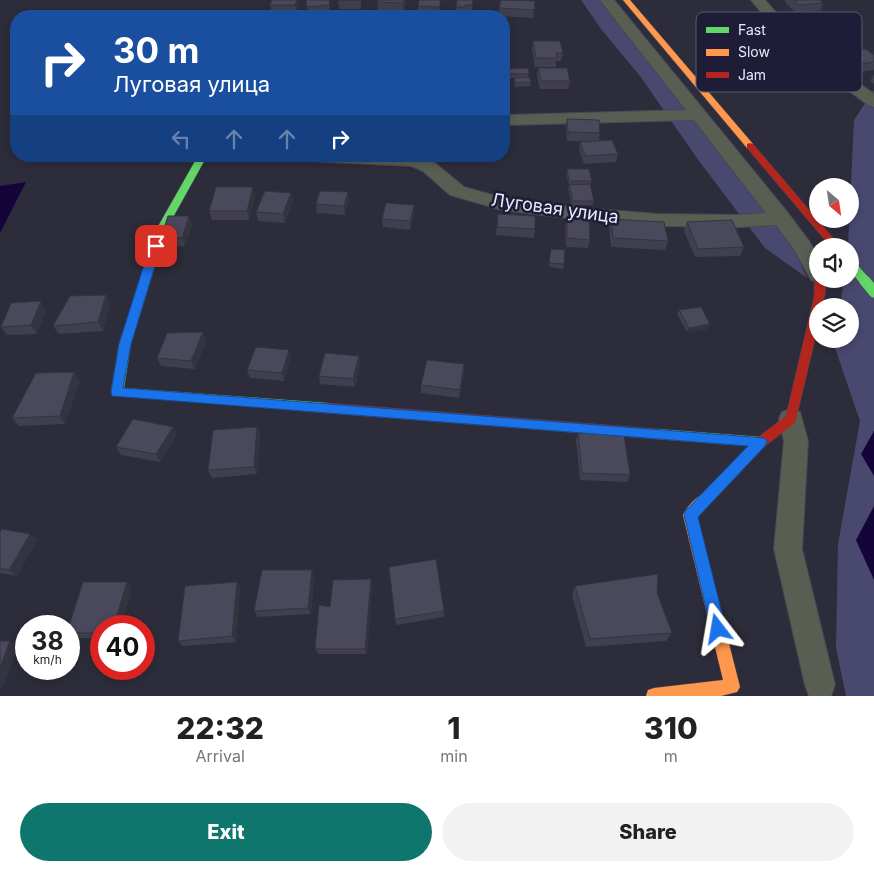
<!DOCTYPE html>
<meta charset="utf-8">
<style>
:root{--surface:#fff;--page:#f2f2f2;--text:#222;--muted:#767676;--accent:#0f766e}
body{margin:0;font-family:Inter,sans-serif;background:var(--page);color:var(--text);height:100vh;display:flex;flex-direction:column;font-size:19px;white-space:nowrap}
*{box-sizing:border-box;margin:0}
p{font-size:16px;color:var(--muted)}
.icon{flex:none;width:28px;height:28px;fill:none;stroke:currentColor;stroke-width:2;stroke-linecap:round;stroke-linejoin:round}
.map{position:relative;height:696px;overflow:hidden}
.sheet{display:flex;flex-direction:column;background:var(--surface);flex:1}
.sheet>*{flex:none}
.hud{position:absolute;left:10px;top:10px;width:500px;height:152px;border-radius:20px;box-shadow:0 2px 8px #0003;background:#1a4fa0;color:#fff;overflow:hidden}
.needle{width:32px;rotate:151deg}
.tools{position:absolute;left:809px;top:178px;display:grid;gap:10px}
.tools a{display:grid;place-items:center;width:50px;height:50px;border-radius:50%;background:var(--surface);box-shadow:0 2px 8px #0003;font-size:25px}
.speed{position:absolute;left:15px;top:615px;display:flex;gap:10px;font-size:25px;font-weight:700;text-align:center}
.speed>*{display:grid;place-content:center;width:65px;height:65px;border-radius:50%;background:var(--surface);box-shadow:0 2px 8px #0003;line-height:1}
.speed small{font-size:12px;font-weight:400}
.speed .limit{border:8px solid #d22;background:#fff;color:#111}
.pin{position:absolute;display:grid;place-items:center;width:42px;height:42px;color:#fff;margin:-21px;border-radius:10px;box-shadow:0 2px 8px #0006}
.me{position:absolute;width:55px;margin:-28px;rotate:346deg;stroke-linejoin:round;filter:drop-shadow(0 0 4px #0008)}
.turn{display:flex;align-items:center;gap:18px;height:105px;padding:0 20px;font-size:22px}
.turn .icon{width:65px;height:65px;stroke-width:2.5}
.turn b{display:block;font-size:35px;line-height:42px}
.lanes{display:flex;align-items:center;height:48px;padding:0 20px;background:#0003;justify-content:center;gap:25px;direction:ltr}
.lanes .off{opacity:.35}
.eta{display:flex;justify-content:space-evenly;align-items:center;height:85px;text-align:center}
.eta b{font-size:30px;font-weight:800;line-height:35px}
.cta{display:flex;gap:10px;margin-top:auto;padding:10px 20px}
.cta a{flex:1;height:58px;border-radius:30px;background:var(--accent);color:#fff;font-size:20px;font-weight:800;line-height:58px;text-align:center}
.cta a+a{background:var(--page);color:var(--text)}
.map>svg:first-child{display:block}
.green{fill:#49486f}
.water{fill:#14043a}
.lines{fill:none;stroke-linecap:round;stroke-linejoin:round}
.street-casing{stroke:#484754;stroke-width:2}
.fast-casing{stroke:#484754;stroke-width:1}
.slow-casing{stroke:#484754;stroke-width:1}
.jam-casing{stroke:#484754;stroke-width:1}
.street{fill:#585e52;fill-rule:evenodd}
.fast{fill:#63d668;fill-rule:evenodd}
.slow{fill:#ff974d;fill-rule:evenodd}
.jam{fill:#b3261e;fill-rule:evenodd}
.fast-bridge-casing{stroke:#484754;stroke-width:12;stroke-linecap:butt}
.fast-bridge{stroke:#63d668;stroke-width:11}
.wall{fill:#403f4f}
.shaded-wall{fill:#343340}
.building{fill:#4a495c;stroke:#343340}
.route{fill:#1a73e8;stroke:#114b97}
.labels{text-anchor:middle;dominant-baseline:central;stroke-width:5;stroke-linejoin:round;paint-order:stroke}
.street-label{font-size:18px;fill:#e9e9fb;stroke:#1e1c36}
.key{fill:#1e1c36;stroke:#5b5a71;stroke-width:1}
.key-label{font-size:14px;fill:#e9e9fb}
</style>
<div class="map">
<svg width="874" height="696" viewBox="0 0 874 696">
<rect width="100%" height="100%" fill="#2d2c3a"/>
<path class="green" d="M581,0H603L732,163L795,250L807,278L765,248L699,161L640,76L601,29Z
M874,90V696H846L836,648L838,544L860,421L835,348L836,339H850V306H840L844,279H850V246H848L854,120Z"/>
<path class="water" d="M26,182L0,233V186Z
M874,431V476L861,454Z
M874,506V580L856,540Z"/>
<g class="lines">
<defs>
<path id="street" d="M600,0H614L788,213L809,241L818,256V279H826L825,280L818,282L811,280L794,249L776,225L740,227L658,226L582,220L502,210L450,195L423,171L411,166L310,161L304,160L301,156H417L435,163L464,187L503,198L582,208L658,214L740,215L766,213L694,120L504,125V115L686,110Z
M751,0H765L803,43L874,94V107L868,105L793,49Z
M791,409L800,412L808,441L802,549L835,685L831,696H809L805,685L774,549L784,441L779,419L782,412Z"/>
<path id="fast" d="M198,156H207L166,230L131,344L124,388L327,403L331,404L333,408L331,412L327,413L113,395L111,392L119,344L156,230Z
M850,260L854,261L869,278L870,281L869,284H861L850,271Z
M657,429L761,437L765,438L767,442L765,446L761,447L657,439L653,438L651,434L653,430Z"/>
<path id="slow" d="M623,0H630L753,144V148H747Z
M707,492L712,494L714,498L697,517L740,687L737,692L721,696H646L648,690L654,688L723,680L683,515C687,506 698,495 707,492Z"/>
<path id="jam" d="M750,143L753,144L840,246H830L747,148V144Z
M815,276H818V279H824C828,287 824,298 822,306H818V327L795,423L765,446L712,502L707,504L702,502L700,498L702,494L757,438L786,416L814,297Z
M327,403L657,429L661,430L663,434L661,438L657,439L327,413L323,412L321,408L323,404Z"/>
</defs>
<use href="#street" class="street-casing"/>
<use href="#fast" class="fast-casing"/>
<use href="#slow" class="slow-casing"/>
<use href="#jam" class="jam-casing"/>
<use href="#street" class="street"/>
<use href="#fast" class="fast"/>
<use href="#slow" class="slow"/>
<use href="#jam" class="jam"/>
<defs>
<path id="fast-bridge" d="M865,281L874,292"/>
</defs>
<use href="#fast-bridge" class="fast-bridge-casing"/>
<use href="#fast-bridge" class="fast-bridge"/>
</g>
<path class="wall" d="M272,0L299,6L297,13H272L270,5Z
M306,0H329L330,13L308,15Z
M338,0H361V9H339Z
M406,0V4L404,11L378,10L377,2Z
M473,0L472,13H465V15H456V7Z
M785,0H820L823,3L820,11L801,12L831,22L828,30L852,48L826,51L814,39L817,31H820H805L796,21L799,12L796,13L785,2Z
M535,1L533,18L499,16V8Z
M418,6H440L439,15H418Z
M533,41L563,53L561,61H556V67H535L532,49Z
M838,52L874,55V70L848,73L834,60Z
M538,68L570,81L568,89H540L537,76Z
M509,69L529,74L528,78L531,82L530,86L515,87L514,82V78H510Z
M874,74V84L870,81Z
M567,119L600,133L599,141L618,154L616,162L584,164L579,150L580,142L587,141H567L566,127Z
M567,169L592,181L590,185L594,201L593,205L572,206L568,189L569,185L566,173Z
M291,193L293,201L285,223L258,221L256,212Z
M255,196L249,220H212L209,211Z
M349,201L345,215L317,213L316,204Z
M414,205V214L410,230L383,227L382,219Z
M498,214L535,229L534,238L496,235Z
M567,219L590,240L588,248L566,247L565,228Z
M611,219L668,241L665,250L611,247L609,227Z
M687,222L744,247L740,256L695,257L684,231Z
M192,224L185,246H164L161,238Z
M551,249L564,264L563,269L549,267Z
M106,295L110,304L103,331L59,334L53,326Z
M46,310L37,334L7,335L1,327Z
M679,310L708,329L687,332L677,314Z
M206,341L195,369L161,366L157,358Z
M359,356L360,364L355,387L320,384L319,376Z
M291,358L284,381L250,378L247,370Z
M74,372L80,381L65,424L19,426L12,418Z
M464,372L459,398L421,393V385Z
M173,427L177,434L160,462L121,455L116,447Z
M257,427L260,435L257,474L212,478L208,470Z
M578,433L630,475L627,482L580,480L576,440Z
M0,532L30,534L37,540L17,576L0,573Z
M389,567L444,611V617L396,625Z
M314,576L311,614L258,617L254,611Z
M237,582L240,588L236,642L183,646L178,641Z
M372,585L367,654H318L315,649L330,607Z
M575,586L657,593L672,633L666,641L586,647L572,595Z
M132,588L101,626V638H73L69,634V626Z"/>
<path class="shaded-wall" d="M297,0H298L299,6L297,13L295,5Z
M404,0H406V4L404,11L403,3Z
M856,40L852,48L826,51L830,43Z
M253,187L255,196L249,220L247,211Z
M348,192L349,201L345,215L344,206Z
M291,193L293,201L285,223L283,214Z
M414,205V214L410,230V221Z
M189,216L192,224L185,246L182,238Z
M106,295L110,304L103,331L98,322Z
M41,301L46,310L37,334L31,325Z
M710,324L708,329L687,332L689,328Z
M203,332L206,341L195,369L191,361Z
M289,350L291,358L284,381L282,373Z
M359,356L360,364L355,387L353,379Z
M464,364V372L459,398L460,390Z
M74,372L80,381L65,424L60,416Z
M173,427L177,434L160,462L156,454Z
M257,427L260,435L257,474L254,467Z
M30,534L37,540L17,576L9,570Z
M312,570L314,576L311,614L308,608Z
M371,579L372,585L367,654L365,649Z
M127,582L132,588L122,626H114Z
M237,582L240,588L236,642L232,636Z
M10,641L18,646L2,690L0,689V668Z"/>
<path class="building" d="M272,0H297L295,5H270Z
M306,0H329L330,5L307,7Z
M338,0H361L338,1Z
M378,0H404L403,3L377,2Z
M419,0H440V7L418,6Z
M457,0H473L472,5H465V7H456Z
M501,0L535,1L534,10L499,8Z
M794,0H820L823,3L799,5Z
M821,11L831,22L808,23L799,12Z
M533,41H560L563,53H556L557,58H536Z
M866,49L874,55V62L852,65L838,52Z
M528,68L529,74H510L509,69Z
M538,68H567L570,81H541Z
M529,77L531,82L516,83L514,78Z
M567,119L599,120L600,133L568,132Z
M612,140L618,154L585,156L580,142Z
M567,169H589L592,181H569Z
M590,184L594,201H573L569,185Z
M216,187H253L247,211H209Z
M265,191L291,193L283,214L256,212Z
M320,191L348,192L344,206L316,204Z
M386,203L414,205L410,221L382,219Z
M498,214L535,216V229L497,227Z
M168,216H189L182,238H161Z
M567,219L589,220L590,240L567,238Z
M611,219L664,222L668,241L613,238Z
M732,220L744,247L698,249L687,222Z
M551,249L565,250L564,264L549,263Z
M106,295L98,322L53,326L70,296Z
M41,301L31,325L1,327L11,303Z
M701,307L710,324L689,328L679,310Z
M203,332L191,361L157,358L167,333Z
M256,347L289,350L282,373L247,370Z
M325,353L359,356L353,379L319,376Z
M427,360L464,364L460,390L421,385Z
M74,372L60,416L12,418L36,373Z
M133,419L173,427L156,454L116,447Z
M257,427L254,467L208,470L213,430Z
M578,433L624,435L630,475L582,473Z
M2,529L30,534L9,570L0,568V532Z
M436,559L444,611L395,619L389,567Z
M262,570H312L308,608L254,611Z
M658,574L657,593L672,633L590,639L575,586Z
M371,579L365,649H315L319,605L330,607L333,580Z
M83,582H127L114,626H101V633H69V626Z
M237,582L232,636L178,641L185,586Z
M0,641H10L0,668Z"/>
<path class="route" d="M156,243L161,246L131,344L123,388L765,438L767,442L765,446L698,517L726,629L723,635L718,637L713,635L711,629L684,515L686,510L748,446L112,396L111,392L119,344L150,246Z"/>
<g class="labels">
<g class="street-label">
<text transform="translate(555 208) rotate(8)">Луговая улица</text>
</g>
</g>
<rect x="696" y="12" width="166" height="80" rx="8" class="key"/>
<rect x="706" y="27" width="23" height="6" fill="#63d668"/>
<rect x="706" y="49" width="23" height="7" fill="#ff974d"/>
<rect x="706" y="72" width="23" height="6" fill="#b3261e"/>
<g class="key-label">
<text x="738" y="35">Fast</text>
<text x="738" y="57">Slow</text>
<text x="738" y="80">Jam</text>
</g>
</svg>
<div class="tools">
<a><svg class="needle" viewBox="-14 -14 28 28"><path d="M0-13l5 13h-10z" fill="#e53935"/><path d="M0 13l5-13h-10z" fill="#767676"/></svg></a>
<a><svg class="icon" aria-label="sound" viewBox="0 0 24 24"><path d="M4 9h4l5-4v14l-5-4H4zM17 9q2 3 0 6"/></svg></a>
<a><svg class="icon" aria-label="layers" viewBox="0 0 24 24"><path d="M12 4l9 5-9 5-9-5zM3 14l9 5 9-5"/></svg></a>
</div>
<div class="speed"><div>38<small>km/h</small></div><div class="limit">40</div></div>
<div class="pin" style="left:156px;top:246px;background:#d93025"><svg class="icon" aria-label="arrive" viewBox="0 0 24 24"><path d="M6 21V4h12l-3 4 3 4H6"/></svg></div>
<svg class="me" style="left:718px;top:629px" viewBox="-20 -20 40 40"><path d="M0-17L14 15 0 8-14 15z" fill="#1a73e8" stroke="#fff" stroke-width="4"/></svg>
<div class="hud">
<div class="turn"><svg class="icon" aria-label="right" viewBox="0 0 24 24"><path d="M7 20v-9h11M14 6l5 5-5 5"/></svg><div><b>30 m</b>Луговая улица</div></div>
<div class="lanes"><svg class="icon off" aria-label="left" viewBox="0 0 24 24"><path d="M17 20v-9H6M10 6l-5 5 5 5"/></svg><svg class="icon off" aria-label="ahead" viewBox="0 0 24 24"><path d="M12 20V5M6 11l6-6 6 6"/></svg><svg class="icon off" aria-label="ahead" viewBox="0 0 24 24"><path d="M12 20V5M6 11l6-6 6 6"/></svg><svg class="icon" aria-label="right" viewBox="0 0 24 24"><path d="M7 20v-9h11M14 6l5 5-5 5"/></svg></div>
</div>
</div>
<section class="sheet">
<div class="eta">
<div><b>22:32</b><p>Arrival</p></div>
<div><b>1</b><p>min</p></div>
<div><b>310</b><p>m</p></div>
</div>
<div class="cta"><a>Exit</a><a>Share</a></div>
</section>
